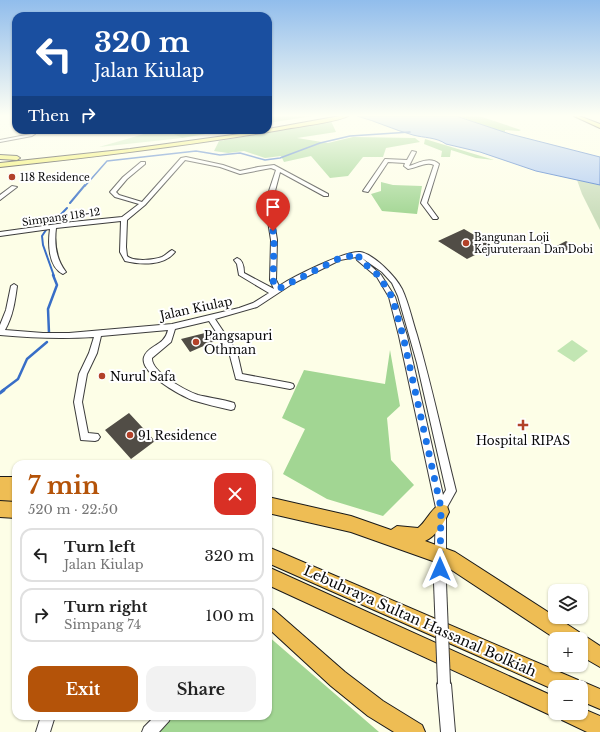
<!DOCTYPE html>
<meta charset="utf-8">
<style>
:root{--surface:#fff;--page:#f2f2f2;--text:#222;--muted:#767676;--line:#e0e0e0;--accent:#b45309}
body{margin:0;font-family:"Libre Baskerville",serif;background:var(--page);color:var(--text);height:100vh;display:flex;flex-direction:column;font-size:15px;white-space:nowrap}
*{box-sizing:border-box;margin:0}
p{font-size:13px;color:var(--muted)}
.icon{flex:none;width:22px;height:22px;fill:none;stroke:currentColor;stroke-width:2;stroke-linecap:round;stroke-linejoin:round}
.map{position:relative;flex:1;overflow:hidden}
.drawer{position:absolute;left:12px;top:460px;width:260px;height:260px;display:flex;flex-direction:column;background:var(--surface);border-radius:12px;box-shadow:0 1px 3px #0004}
.drawer>*{flex:none}
.hud{position:absolute;left:12px;top:12px;width:260px;height:122px;border-radius:12px;box-shadow:0 1px 3px #0004;background:#1a4fa0;color:#fff;overflow:hidden}
.buttons{position:absolute;left:548px;top:584px;display:grid;gap:8px}
.buttons a{display:grid;place-items:center;width:40px;height:40px;border-radius:8px;background:var(--surface);box-shadow:0 1px 3px #0004;font-size:20px}
.pin{position:absolute;display:grid;place-items:center;width:34px;height:34px;color:#fff;margin:-41px -17px;border-radius:50% 50% 50% 0;rotate:-45deg;box-shadow:0 0 4px #0007}
.pin .icon{rotate:45deg}
.me{position:absolute;width:44px;margin:-22px;rotate:0deg;stroke-linejoin:round;filter:drop-shadow(0 0 3px #0008)}
.turn{display:flex;align-items:center;gap:14px;height:84px;padding:0 16px;font-size:18px}
.turn .icon{width:52px;height:52px;stroke-width:2.5}
.turn b{display:block;font-size:28px;line-height:34px}
.then{display:flex;align-items:center;height:38px;padding:0 16px;background:#0003;gap:8px;font-size:15px}
.round{display:grid;place-items:center;flex:none;width:42px;height:42px;border-radius:12px;background:var(--page)}
.summary{display:flex;align-items:center;justify-content:space-between;height:68px;padding:0 16px}
h1{font-size:24px;font-weight:700;line-height:30px;color:var(--accent)}
.action{display:flex;gap:8px;margin-top:auto;padding:8px 16px}
.action a{flex:1;height:46px;border-radius:12px;background:var(--accent);color:#fff;font-size:16px;font-weight:700;line-height:46px;text-align:center}
.action a+a{background:var(--page);color:var(--text)}
ul{padding:0;list-style:none}
li{display:flex;align-items:center;gap:12px;height:54px;margin:0 8px 6px;padding:0 8px;border:2px solid var(--line);border-radius:12px}
li div{flex:1}
li b{display:block;font-size:15px}
li em{font-style:normal}
.map>svg:first-child{display:block}
.green{fill:#c2e6b3}
.forest{fill:#a2d693}
.cemetery{fill:#caddbb}
.water{fill:#aecaf3;stroke:#386ec7}
.lines{fill:none;stroke-linecap:round;stroke-linejoin:round}
.stream-far3{stroke:#386ec7;stroke-width:1.5}
.stream-far2{stroke:#386ec7;stroke-width:2}
.stream-far1{stroke:#386ec7;stroke-width:2.5}
.stream{stroke:#386ec7;stroke-width:3}
.building{fill:#514d46}
.minor-casing{stroke:#3c3c3c;stroke-width:2}
.major-casing{stroke:#1a1a1a;stroke-width:2}
.highway-casing{stroke:#1a1a1a;stroke-width:2}
.minor{fill:#fff;fill-rule:evenodd}
.major{fill:#f3f062;fill-rule:evenodd}
.highway{fill:#eebd54;fill-rule:evenodd}
.minor-bridge-casing{stroke:#3c3c3c;stroke-width:14;stroke-linecap:butt}
.minor-bridge{stroke:#fff;stroke-width:12}
.route{stroke:#1a73e8;stroke-width:7;stroke-dasharray:0 12.6}
.poi-dot{fill:#b24129;stroke:#fff;stroke-width:1.5}
.labels{text-anchor:middle;dominant-baseline:central;stroke-width:4;stroke-linejoin:round;paint-order:stroke}
.far-poi-label{font-size:10px;fill:#090909;stroke:#fff;text-anchor:start}
.far-street-label{font-size:10px;fill:#090909;stroke:#fff}
.street-label{font-size:12px;fill:#090909;stroke:#fff}
.poi-label{font-size:12px;fill:#090909;stroke:#fff;text-anchor:start}
.near-street-label{font-size:14px;fill:#090909;stroke:#fff}
</style>
<div class="map">
<svg width="600" height="732" viewBox="0 0 600 732">
<rect width="100%" height="100%" fill="#fdfee7"/>
<path class="green" d="M158,130H176L172,133L182,138L99,147Z
M572,340L588,351L574,362L557,351Z"/>
<path class="forest" d="M268,116H313L268,123Z
M458,116H479L521,130L519,131L505,130V133Z
M331,121L336,132L297,138L328,143L353,137L415,138L420,142L386,148L383,157H363L348,176L330,178L311,156L284,162L281,156L265,158L244,151L228,153L214,151L219,141Z
M176,130H229L182,138L171,133Z
M425,139L494,160L476,158L451,150L450,157H441L442,151L424,144Z
M381,182L393,185L422,186L417,214L382,211L371,194L381,191Z
M390,350L400,406L387,418L391,460L414,485L383,516L327,499L283,474L305,429L282,418L304,370L385,384Z
M268,636L379,732H159L160,726L170,716H268Z"/>
<path class="cemetery" d="M577,180L600,185V230L582,194Z"/>
<path class="water" d="M357,116H456L510,134L600,157V185L536,171L480,152L446,144C436,137 424,138 413,135C394,130 376,121 357,116Z"/>
<g class="lines">
<path class="stream-far3" d="M85,186L107,161L196,151L220,155L240,153L265,160L280,158L320,143L350,136L410,132"/>
<path class="stream-far2" d="M70,203L85,185
M50,226L67,208
M46,230L42,236L43,245L54,276"/>
<path class="stream-far1" d="M49,333L48,309L57,285L53,275
M2,391L18,379L27,359L47,342"/>
<path class="stream" d="M0,393L4,390"/>
</g>
<path class="building" d="M464,229L493,246L467,259L438,241Z
M566,241L575,246L560,254L551,249Z
M209,332L215,341L190,352L181,339Z
M129,413L155,441L131,459L105,430Z"/>
<g class="lines">
<defs>
<path id="minor" d="M28,130H32L35,134L32,136L0,142V140L31,134Z
M412,151L416,152L409,166C419,163 430,156 439,164L427,203L438,218L437,219H433L421,203L434,165C426,161 417,168 408,169L404,166L405,163L388,162L368,192L363,191L385,159L407,160Z
M186,157L223,165L240,171L258,167L274,165L328,194V196H324L280,172L275,191L274,221L277,240L276,280L279,286C293,277 344,251 360,252C374,254 396,277 402,289C409,304 412,320 417,335C432,387 443,439 456,491L446,509V583L444,587L440,589L436,587L434,583L436,508L399,336L389,297L377,277L357,260L356,257L340,260L292,284L257,307L215,319L237,352L242,374L290,383L293,384L294,386L293,388L290,389L236,379L229,352L209,321L175,329L171,342L152,358C151,372 186,391 198,395C210,398 222,399 234,403L235,406L234,409L231,410C218,407 205,404 192,400C180,395 139,373 144,357C149,344 164,347 168,330L101,336L97,353L87,374L82,402L88,433L98,434L100,437L98,440L95,441L81,440L74,402L79,374L89,353L94,337C61,339 33,338 0,335V325L6,310L11,286L14,284L17,286C15,301 13,316 5,330L43,333H69L172,324L239,308L253,303L269,293L239,275L237,264L234,260L237,258C243,260 244,267 244,273L274,289L270,280L271,240L268,221L269,191L276,170L271,168L240,174L220,167L185,160L145,205L127,220L126,247L127,256C133,262 154,260 162,257C166,255 168,252 172,250L175,252C164,266 141,265 125,261L120,252L121,221L56,228C54,245 56,259 66,272L63,274C48,267 48,243 50,229L0,236V232L72,222L122,217L139,204L115,197L110,192L123,177L141,162H145V164L127,179L116,192L119,195L142,202L181,158ZM362,258L382,272L392,283L398,296L417,363L446,490L443,495L407,336L395,297L381,275Z
M12,186L17,187L0,200V195Z
M444,677L449,679L451,684L455,732H441L437,684L439,679Z
M41,716H55L50,732H36Z
M155,716H171L169,721L159,732H142L144,727Z"/>
<path id="major" d="M340,116H348C338,122 295,127 280,130C187,146 94,157 0,167V163L130,149L268,130V129Z
M574,116H579L600,124V128Z
M0,155L17,156L20,158L17,160L0,159Z"/>
<path id="highway" d="M0,477H16V501L0,500Z
M268,497L351,516L391,530L397,526L418,528C427,521 431,508 441,504L447,506L449,512C444,523 436,536 425,541L455,552L579,632L580,636L588,638L600,646V667L581,656V639H556L444,565L351,532L268,513Z
M0,501L16,502V518L0,517Z
M268,547L578,680L579,682L581,681L600,689V709L581,701V687H555V690L268,563Z
M268,567L555,697V713H581V708L600,716V732H587L562,720L560,715L555,717L548,714L268,585Z
M268,607L274,610L345,672L383,701L422,725L425,732H394L368,716L331,686L268,628Z"/>
</defs>
<use href="#minor" class="minor-casing"/>
<use href="#major" class="major-casing"/>
<use href="#highway" class="highway-casing"/>
<use href="#minor" class="minor"/>
<use href="#major" class="major"/>
<use href="#highway" class="highway"/>
<defs>
<path id="minor-bridge" d="M440,583L444,684"/>
</defs>
<use href="#minor-bridge" class="minor-bridge-casing"/>
<use href="#minor-bridge" class="minor-bridge"/>
</g>
<linearGradient id="sky" x2="0" y2="1"><stop stop-color="#91bdec"/><stop offset="0.53" stop-color="#fefff4"/><stop offset="1" stop-color="#fefff4" stop-opacity="0"/></linearGradient>
<rect width="600" height="218" fill="url(#sky)"/>
<g class="lines">
<path class="route" d="M273,231L274,240L273,280L274,284L278,289L338,259L359,254V259L379,276L387,289L392,297L403,336L441,508L440,569"/>
</g>
<g class="poi-dot">
<circle cx="12" cy="177" r="4"/>
<circle cx="466" cy="243" r="4"/>
<circle cx="196" cy="342" r="4"/>
<circle cx="102" cy="376" r="4"/>
<path d="M521 419h4v4h4v4h-4v4h-4v-4h-4v-4h4z"/>
<circle cx="130" cy="435" r="4"/>
</g>
<g class="labels">
<g class="far-poi-label">
<text x="20" y="177">118 Residence</text>
<text x="474" y="237">Bangunan Loji<tspan x="474" dy="12">Kejuruteraan Dan Dobi</tspan></text>
</g>
<g class="far-street-label">
<text transform="translate(61 217) rotate(-8)">Simpang 118-12</text>
</g>
<g class="street-label">
<text transform="translate(196 308) rotate(-12)">Jalan Kiulap</text>
</g>
<g class="poi-label">
<text x="204" y="335">Pangsapuri<tspan x="204" dy="14">Othman</tspan></text>
<text x="110" y="376">Nurul Safa</text>
<text x="138" y="435">91 Residence</text>
<text x="523" y="440" text-anchor="middle">Hospital RIPAS</text>
</g>
<g class="near-street-label">
<text transform="translate(420 621) rotate(24)">Lebuhraya Sultan Hassanal Bolkiah</text>
</g>
</g>
</svg>
<div class="buttons">
<a><svg class="icon" aria-label="layers" viewBox="0 0 24 24"><path d="M12 4l9 5-9 5-9-5zM3 14l9 5 9-5"/></svg></a>
<a>+</a>
<a>−</a>
</div>
<div class="pin" style="left:273px;top:231px;background:#d93025"><svg class="icon" aria-label="arrive" viewBox="0 0 24 24"><path d="M6 21V4h12l-3 4 3 4H6"/></svg></div>
<svg class="me" style="left:440px;top:569px" viewBox="-20 -20 40 40"><path d="M0-17L14 15 0 8-14 15z" fill="#1a73e8" stroke="#fff" stroke-width="4"/></svg>
<div class="hud">
<div class="turn"><svg class="icon" aria-label="left" viewBox="0 0 24 24"><path d="M17 20v-9H6M10 6l-5 5 5 5"/></svg><div><b>320 m</b>Jalan Kiulap</div></div>
<div class="then">Then<svg class="icon" aria-label="right" viewBox="0 0 24 24"><path d="M7 20v-9h11M14 6l5 5-5 5"/></svg></div>
</div>
<section class="drawer">
<div class="summary"><div><h1>7 min</h1><p>520 m · 22:50</p></div><a class="round" style="background:#d93025;color:#fff"><svg class="icon" aria-label="close" viewBox="0 0 24 24"><path d="M6 6l12 12M18 6L6 18"/></svg></a></div>
<ul>
<li><svg class="icon" aria-label="left" viewBox="0 0 24 24"><path d="M17 20v-9H6M10 6l-5 5 5 5"/></svg><div><b>Turn left</b><p>Jalan Kiulap</p></div><em>320 m</em></li>
<li><svg class="icon" aria-label="right" viewBox="0 0 24 24"><path d="M7 20v-9h11M14 6l5 5-5 5"/></svg><div><b>Turn right</b><p>Simpang 74</p></div><em>100 m</em></li>
</ul>
<div class="action"><a>Exit</a><a>Share</a></div>
</section>
</div>
